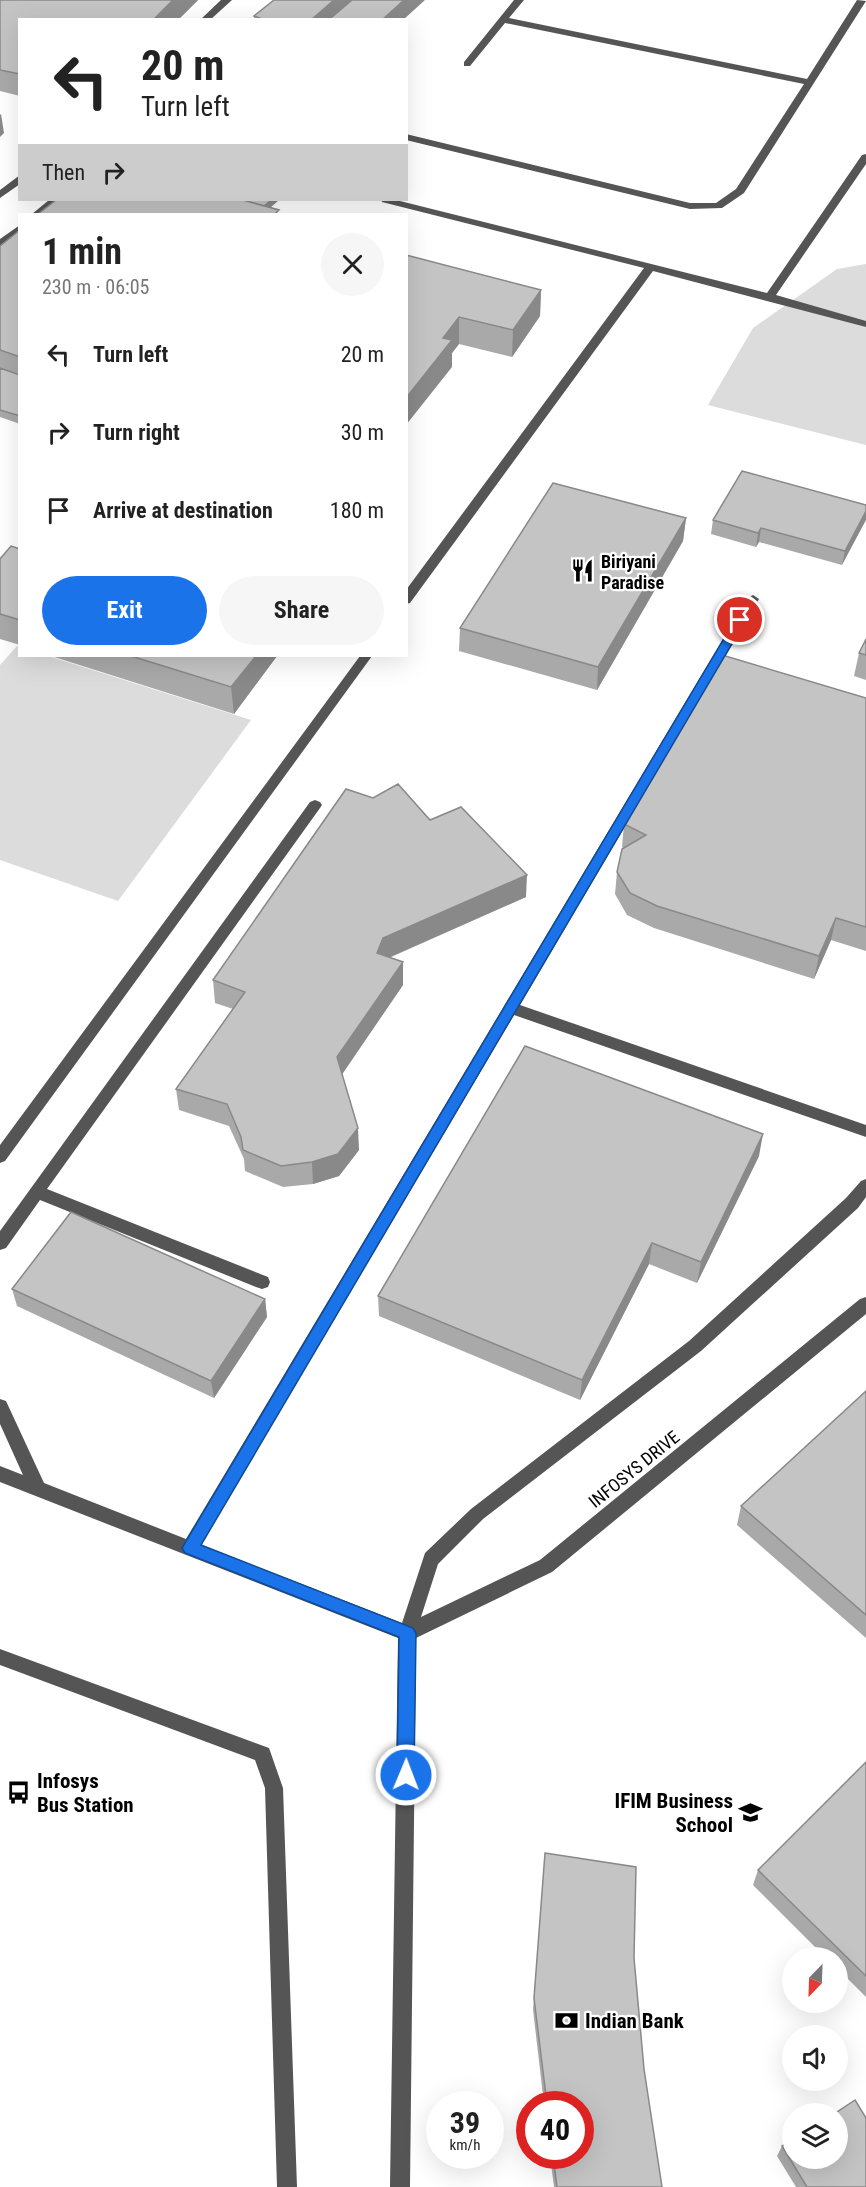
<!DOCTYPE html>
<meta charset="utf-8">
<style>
:root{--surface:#fff;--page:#f6f6f6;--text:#222;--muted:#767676;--accent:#1a73e8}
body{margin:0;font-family:"Roboto Condensed",sans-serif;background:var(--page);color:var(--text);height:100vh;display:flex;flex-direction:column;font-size:22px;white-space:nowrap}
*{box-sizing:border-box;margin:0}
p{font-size:20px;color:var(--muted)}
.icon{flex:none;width:33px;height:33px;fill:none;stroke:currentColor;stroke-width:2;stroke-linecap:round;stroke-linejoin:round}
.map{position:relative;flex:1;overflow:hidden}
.drawer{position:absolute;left:18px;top:213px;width:390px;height:444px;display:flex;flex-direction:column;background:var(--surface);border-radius:0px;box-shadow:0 6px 24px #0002}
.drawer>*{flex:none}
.guide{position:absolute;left:18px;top:18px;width:390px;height:183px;border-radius:0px;box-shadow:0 6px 24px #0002;background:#fff;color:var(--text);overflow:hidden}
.needle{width:39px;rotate:203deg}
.controls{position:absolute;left:782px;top:1947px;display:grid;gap:12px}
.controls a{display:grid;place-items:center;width:66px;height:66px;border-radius:50%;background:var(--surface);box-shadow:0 6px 24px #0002;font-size:30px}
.speed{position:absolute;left:426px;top:2091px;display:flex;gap:12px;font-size:30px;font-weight:700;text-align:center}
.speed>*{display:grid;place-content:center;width:78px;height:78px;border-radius:50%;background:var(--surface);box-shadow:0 6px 24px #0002;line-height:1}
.speed small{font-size:15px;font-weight:400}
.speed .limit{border:9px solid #d22;background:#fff;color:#111}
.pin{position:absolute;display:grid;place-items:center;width:51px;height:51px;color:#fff;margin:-26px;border:3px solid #fff;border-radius:50%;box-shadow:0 2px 6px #0007}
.me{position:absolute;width:66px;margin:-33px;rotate:1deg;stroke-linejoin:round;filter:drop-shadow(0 0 4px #0008)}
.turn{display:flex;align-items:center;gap:21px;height:126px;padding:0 24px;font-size:27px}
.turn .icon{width:78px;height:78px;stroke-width:2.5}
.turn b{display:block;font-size:42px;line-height:51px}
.then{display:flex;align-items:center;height:57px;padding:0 24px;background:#0003;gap:12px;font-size:22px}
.round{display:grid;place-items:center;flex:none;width:63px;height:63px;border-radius:32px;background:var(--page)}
.head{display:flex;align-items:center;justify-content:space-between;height:102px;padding:0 24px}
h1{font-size:36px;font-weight:700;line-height:45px}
.action{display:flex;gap:12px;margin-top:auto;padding:12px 24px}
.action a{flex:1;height:69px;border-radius:36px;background:var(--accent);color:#fff;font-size:24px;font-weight:700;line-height:69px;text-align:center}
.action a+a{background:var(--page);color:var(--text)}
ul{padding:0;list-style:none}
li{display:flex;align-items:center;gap:18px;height:78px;padding:0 24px}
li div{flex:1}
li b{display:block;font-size:22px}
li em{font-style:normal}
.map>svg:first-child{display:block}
.green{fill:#dcdcdc}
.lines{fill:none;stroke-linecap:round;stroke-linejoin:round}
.minor{fill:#555;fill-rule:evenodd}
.wall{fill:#a9a9a9}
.shaded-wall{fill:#898989}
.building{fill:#c4c4c4;stroke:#898989;stroke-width:1.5}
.route{fill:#1a73e8;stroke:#114b97;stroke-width:1.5}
.labels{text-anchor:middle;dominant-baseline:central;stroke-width:4.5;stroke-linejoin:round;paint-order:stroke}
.poi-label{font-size:18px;font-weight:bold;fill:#000;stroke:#fff;text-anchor:start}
.street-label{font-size:18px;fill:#000;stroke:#fff}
.near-poi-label{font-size:21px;font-weight:bold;fill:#000;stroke:#fff;text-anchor:start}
</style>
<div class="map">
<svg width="866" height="2187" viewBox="0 0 866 2187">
<rect width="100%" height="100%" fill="#fff"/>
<path class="green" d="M866,264V445L708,405L753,328L837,269Z
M17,646L19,647L20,656H48L251,720L118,901L0,860V665Z"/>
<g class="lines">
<path class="minor" d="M221,0H232L210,20H200Z
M514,0H524L509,18L807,79L857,0L866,1L744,193L722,208L690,209L406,140V134L690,203H716L736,189L804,84L505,23L470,66H464V62Z
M866,154V164L776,295L866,321V327L653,271L410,603L406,604V590L644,268L382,202L381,200H396L767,293L862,155Z
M20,175V184L0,198V190Z
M49,200H60L43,214H32Z
M20,225V234L0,247V239Z
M753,595L759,599L520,1005L866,1125V1137L514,1015L201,1545L402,1623L425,1553L471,1509L689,1341L846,1198L861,1181L866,1179V1197L858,1208L701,1351L483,1519L438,1564L421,1617L540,1560L860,1299L866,1297V1314L552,1572L416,1638L410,2187H390L398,1638L0,1482V1466L23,1475L0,1424V1399L6,1401L44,1483L186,1539L747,599Z
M360,656H372L5,1161L0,1163V1145Z
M315,800L320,802L322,805L320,808L47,1189L268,1277L270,1282L268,1287L262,1289L256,1287L40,1200L6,1248L0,1250V1231L310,802Z
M0,1649L269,1748L283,1788L297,2187H277L265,1788L255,1760L0,1665Z"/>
</g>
<path class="wall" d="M0,0H198L178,20H20V96L0,91Z
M254,16L403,20H254Z
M20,230V424L0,417V246Z
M406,255L541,290L540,316L512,357L459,344L452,353V367Z
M866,505L842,565L759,542L756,547L711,534L713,520Z
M686,518L683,541L597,690L459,651L460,628Z
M20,549V645L0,639V559Z
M866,639V680L854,676L859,653Z
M51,656H277L234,714Z
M866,698V951L831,940L814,979L654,928L627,915L615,894L617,872L624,848L622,847L624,824Z
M430,820L526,897L389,958L403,962V985L342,1073L359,1150L339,1176L313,1184L283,1187L245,1171L244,1159L229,1126L179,1110L176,1089L233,1009L215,1003L213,980Z
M759,1156L697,1283L649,1264L580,1400L379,1316L378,1296Z
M12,1289L265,1299L267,1317L214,1398L17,1306Z
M866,1391V1638L737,1525L741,1506Z
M866,1762V1997L837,1968V1958H826L753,1885L758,1870Z
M545,1853L634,1958L644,2069L662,2187H554L550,2156H580V2104H544L533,2010Z
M782,2146L866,2187H796L777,2156Z"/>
<path class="shaded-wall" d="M173,0H198L178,20H153Z
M334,0H356L331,18V20H311Z
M404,0H425L403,20H382Z
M1,114L4,133L0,137V115Z
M271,200H278V201L263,214H255Z
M541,290L540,316L512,357L513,330Z
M459,317V344L452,353V367L406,425V398L443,338Z
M866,511V520L842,565L845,551Z
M686,518L683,541L597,690L598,667Z
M761,528L759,542L756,547L758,533Z
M256,656H277L234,714L231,687Z
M527,875L526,897L383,960L377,953L383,938Z
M836,918L831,940L814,979L819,956Z
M403,962V985L339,1079L337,1057Z
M358,1128L359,1150L339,1176L313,1184L312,1162Z
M763,1134L759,1156L697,1283L701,1262Z
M652,1243L649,1264L580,1400L582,1380Z
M265,1299L267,1317L214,1398L211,1381Z"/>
<path class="building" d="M0,0H173L153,20H20V74L0,70Z
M274,0H334L311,20H265L254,16Z
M352,0H404L382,20H337L331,18Z
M56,200H243L279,210L275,214H38Z
M243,200H271L264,206Z
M20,230V357L0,350V246Z
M406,255L541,290L513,330L459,317L443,338L452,340L406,398Z
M0,368L20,375V416L0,410Z
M742,471L866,505V511L845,551L761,528L758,533L713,520Z
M553,483L686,518L598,667L460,628Z
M11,546L20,549V620L0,614V559Z
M866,639V655L859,653Z
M722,655L866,698V927L836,918L819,956L657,906L630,893L617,872L622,849L646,835L624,824Z
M131,656H256L231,687Z
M398,784L430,820L461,807L527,875L383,938L377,953L403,962L337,1057L358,1128L338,1154L312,1162L281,1166L243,1150L241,1137L227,1104L176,1089L245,992L213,980L346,789L373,798Z
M525,1046L763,1134L701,1262L652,1243L582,1380L378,1296Z
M71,1212L265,1299L211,1381L12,1289Z
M866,1391V1615L741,1506Z
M866,1762V1976L758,1870Z
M545,1853L636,1867L634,1958L644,2069L662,2187H557L553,2156H580V2104H547L534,1998Z
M855,2100L866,2118V2187H807L782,2146L792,2140V2158H837V2114H834Z"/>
<path class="route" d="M740,616L746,620L201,1545L413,1628L416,1633L414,1775L412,1781L406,1783L400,1781L397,1775L399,1637L185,1553L182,1548L735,620Z"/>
<defs>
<symbol id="restaurant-bare" viewBox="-9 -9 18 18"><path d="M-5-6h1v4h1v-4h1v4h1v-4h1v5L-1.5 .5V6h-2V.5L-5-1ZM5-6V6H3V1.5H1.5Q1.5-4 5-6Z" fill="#000" stroke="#fff" stroke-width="2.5" paint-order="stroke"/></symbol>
<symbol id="bus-bare" viewBox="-9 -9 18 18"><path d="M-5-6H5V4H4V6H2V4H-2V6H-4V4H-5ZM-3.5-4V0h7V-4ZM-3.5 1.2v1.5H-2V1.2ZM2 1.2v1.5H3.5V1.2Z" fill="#000" stroke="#fff" stroke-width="2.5" paint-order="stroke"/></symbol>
<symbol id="university-bare" viewBox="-9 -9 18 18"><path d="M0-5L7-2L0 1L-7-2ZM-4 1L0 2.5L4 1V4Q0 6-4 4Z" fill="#000" stroke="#fff" stroke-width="2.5" paint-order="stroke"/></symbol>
<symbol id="bank-bare" viewBox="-9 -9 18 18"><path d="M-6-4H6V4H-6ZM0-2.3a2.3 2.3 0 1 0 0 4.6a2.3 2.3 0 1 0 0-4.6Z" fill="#000" stroke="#fff" stroke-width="2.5" paint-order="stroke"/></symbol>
</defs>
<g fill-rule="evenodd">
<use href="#restaurant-bare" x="566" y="554" width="33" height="33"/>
<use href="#bus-bare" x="2" y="1776" width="33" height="33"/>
<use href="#university-bare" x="734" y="1796" width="33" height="33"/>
<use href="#bank-bare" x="550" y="2004" width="33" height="33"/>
</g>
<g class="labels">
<g class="poi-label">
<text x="601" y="561">Biriyani<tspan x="601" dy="21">Paradise</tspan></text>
</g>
<g class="street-label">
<text transform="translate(634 1469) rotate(-39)">INFOSYS DRIVE</text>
</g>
<g class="near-poi-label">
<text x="37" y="1781">Infosys<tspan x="37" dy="24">Bus Station</tspan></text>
<text x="733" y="1801" text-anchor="end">IFIM Business<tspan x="733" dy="24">School</tspan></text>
<text x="585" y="2021">Indian Bank</text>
</g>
</g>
</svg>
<div class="controls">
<a><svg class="needle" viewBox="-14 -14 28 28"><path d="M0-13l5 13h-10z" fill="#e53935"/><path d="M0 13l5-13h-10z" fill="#767676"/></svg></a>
<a><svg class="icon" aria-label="sound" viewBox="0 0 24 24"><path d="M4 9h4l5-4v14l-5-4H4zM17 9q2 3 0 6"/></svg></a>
<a><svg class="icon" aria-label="layers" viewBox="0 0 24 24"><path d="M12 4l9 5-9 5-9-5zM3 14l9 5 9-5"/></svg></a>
</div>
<div class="speed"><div>39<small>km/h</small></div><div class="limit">40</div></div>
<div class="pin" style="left:740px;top:620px;background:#d93025"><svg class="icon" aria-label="arrive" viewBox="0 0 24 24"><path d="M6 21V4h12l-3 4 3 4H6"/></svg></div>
<svg class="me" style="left:406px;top:1775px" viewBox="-20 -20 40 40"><circle r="17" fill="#1a73e8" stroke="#fff" stroke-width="3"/><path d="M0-11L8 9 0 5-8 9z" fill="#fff"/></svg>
<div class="guide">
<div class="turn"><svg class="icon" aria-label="left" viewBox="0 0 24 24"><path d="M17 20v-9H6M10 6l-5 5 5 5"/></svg><div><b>20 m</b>Turn left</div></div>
<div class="then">Then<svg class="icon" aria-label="right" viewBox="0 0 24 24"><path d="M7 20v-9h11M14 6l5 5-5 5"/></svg></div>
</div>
<section class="drawer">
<div class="head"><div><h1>1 min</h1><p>230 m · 06:05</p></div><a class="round"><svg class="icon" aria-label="close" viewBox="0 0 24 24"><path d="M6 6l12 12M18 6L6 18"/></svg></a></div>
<ul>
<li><svg class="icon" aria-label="left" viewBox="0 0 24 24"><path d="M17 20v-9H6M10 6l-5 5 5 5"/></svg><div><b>Turn left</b></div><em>20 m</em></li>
<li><svg class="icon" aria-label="right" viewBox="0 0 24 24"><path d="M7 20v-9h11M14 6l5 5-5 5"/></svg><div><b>Turn right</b></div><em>30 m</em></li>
<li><svg class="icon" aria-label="arrive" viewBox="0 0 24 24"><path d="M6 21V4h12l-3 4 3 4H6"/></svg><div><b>Arrive at destination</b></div><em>180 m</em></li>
</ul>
<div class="action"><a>Exit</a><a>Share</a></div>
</section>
</div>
